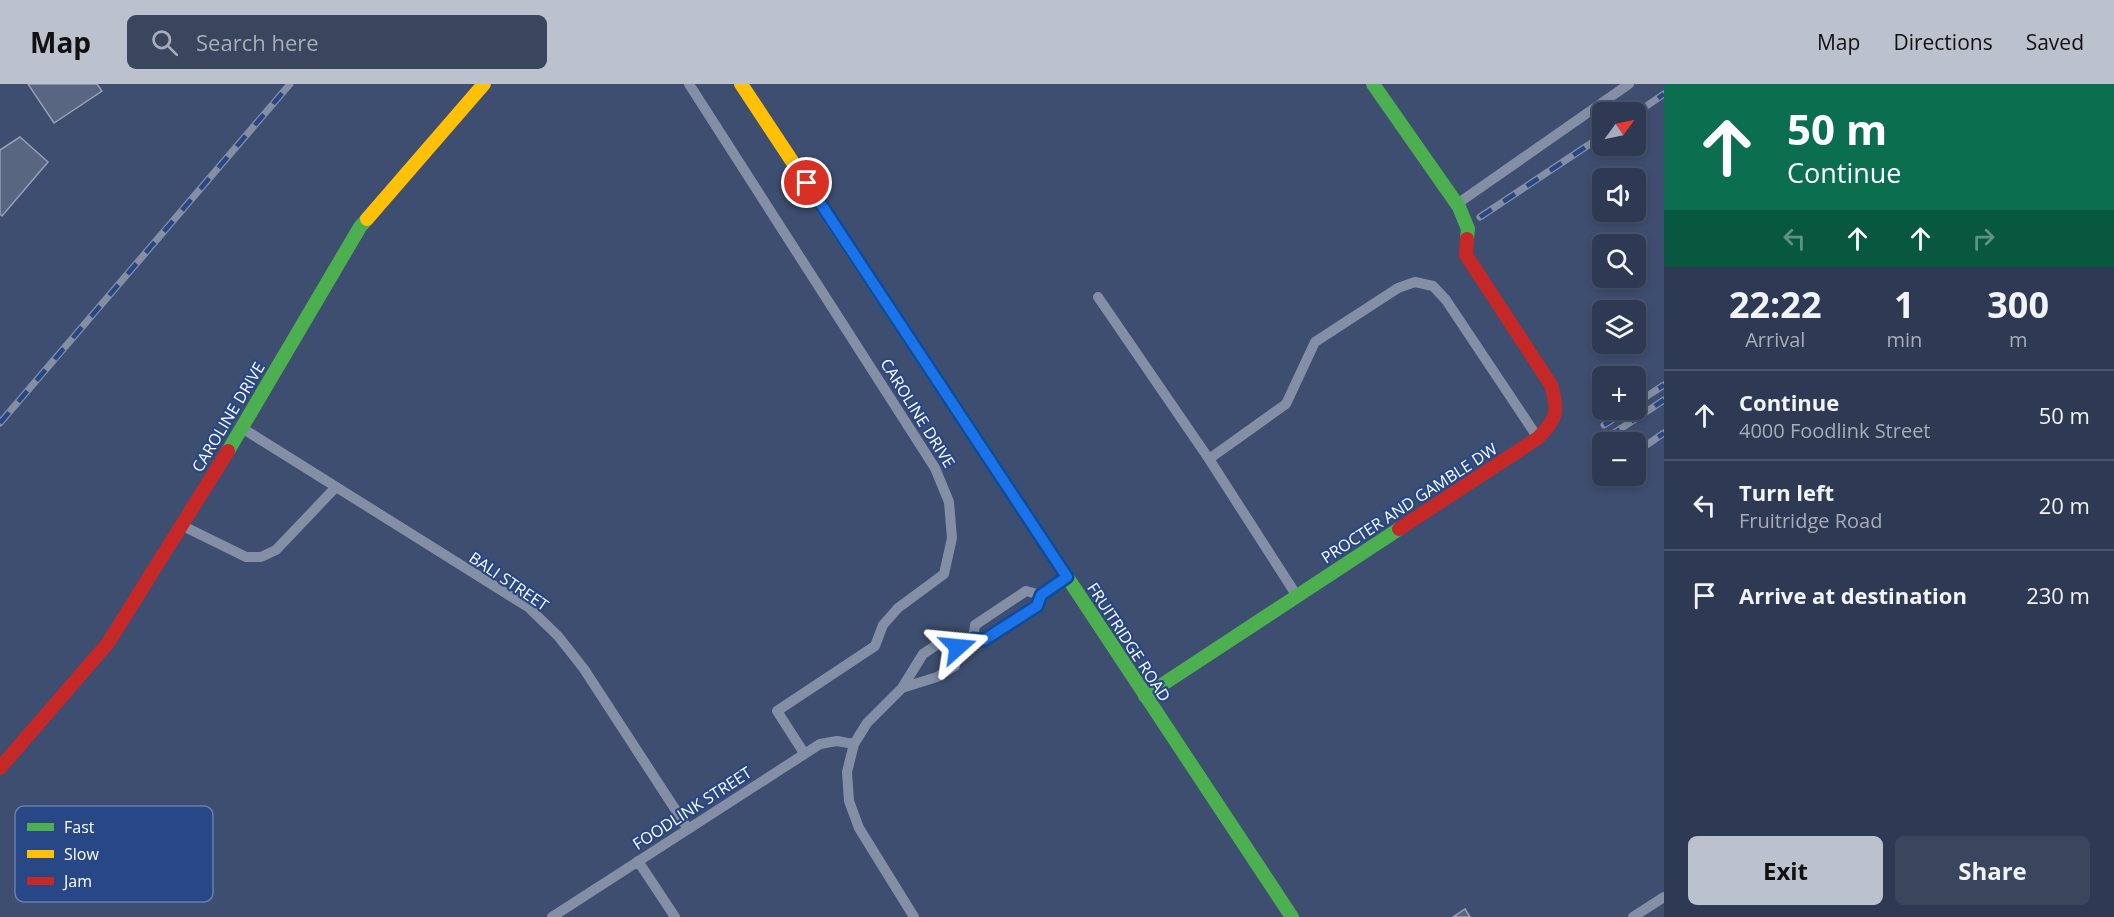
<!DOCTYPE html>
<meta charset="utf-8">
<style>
:root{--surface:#2e3a54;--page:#3a455e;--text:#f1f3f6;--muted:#a7adb8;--line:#49546b;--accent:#bbc1cd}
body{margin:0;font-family:"Open Sans",sans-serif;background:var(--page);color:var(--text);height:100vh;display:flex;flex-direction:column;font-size:22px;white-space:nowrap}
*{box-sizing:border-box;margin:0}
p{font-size:20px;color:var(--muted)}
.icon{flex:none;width:33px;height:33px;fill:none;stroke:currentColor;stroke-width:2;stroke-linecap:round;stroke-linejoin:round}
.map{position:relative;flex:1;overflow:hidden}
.side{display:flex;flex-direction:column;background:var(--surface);width:450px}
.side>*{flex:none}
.banner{background:#0b6e4f;color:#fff;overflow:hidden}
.needle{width:39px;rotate:57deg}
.buttons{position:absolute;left:1592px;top:18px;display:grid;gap:12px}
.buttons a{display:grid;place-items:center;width:54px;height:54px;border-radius:9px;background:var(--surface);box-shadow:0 3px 9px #0003,0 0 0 2px var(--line);font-size:30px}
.pin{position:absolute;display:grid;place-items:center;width:51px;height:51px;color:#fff;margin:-26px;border:3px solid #fff;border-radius:50%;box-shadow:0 2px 6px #0007}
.me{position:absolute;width:66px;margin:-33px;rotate:72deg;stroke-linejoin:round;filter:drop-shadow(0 0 4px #0008)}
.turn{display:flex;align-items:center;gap:21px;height:126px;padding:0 24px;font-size:27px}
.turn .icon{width:78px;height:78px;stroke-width:2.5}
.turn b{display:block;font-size:42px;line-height:51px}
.lanes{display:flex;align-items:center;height:57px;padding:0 24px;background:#0003;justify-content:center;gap:30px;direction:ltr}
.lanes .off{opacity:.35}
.eta{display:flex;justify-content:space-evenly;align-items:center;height:102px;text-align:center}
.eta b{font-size:36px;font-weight:700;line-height:42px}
.primary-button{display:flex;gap:12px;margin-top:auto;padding:12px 24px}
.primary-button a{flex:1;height:69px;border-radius:9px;background:var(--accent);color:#111;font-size:24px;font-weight:700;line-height:69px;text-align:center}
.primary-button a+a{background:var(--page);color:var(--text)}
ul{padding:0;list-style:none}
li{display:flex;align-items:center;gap:18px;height:90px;padding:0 24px;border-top:2px solid var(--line)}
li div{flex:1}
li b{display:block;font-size:22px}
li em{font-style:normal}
header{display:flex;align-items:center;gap:36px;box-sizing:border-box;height:84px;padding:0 30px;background:var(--accent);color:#111}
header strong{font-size:28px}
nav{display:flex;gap:33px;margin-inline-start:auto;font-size:21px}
.search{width:420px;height:54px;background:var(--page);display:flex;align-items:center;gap:15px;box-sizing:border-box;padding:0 21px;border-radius:9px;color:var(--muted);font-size:22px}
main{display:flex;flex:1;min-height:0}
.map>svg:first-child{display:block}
.building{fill:#596681;stroke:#98a1b4;stroke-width:1.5}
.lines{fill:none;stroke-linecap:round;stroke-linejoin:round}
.street{stroke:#848fa6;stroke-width:10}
.fast{stroke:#4caf50;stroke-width:14}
.slow{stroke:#ffc107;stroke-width:14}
.jam{stroke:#c62828;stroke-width:14}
.rail-casing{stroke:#848fa5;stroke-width:7}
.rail{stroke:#284786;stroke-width:4.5;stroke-dasharray:14;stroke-linecap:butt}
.route-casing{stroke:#114b97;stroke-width:15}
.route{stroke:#1a73e8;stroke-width:10}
.labels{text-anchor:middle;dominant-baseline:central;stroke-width:4.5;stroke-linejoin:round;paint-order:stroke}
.street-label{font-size:16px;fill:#fff;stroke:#284786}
.key{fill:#284786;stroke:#687eaa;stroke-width:1.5}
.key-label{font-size:16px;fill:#fff}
</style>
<header>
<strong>Map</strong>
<div class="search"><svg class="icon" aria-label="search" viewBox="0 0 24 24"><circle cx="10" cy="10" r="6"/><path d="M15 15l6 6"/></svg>Search here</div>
<nav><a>Map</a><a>Directions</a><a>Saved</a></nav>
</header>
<main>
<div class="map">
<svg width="1664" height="833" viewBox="0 0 1664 833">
<rect width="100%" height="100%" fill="#3e4e70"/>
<path class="building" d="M28,0H97L102,7L54,39Z
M20,53L48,78L2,132L0,130V66Z
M1465,825L1470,833H1453Z"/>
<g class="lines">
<path class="street" d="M689,0L935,384L949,418L952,454L944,490L898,524L883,541L875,562L777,627L804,669
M1457,120L1629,0
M1098,213L1209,375L1297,512
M242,344L528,523L558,552L584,585L688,745
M1209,375L1286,320L1315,258L1398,204L1415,198L1433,202L1446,216L1538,354
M181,441L246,473H261L276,466L335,404
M973,555L975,541L1026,507L1041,511L1067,493
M973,555L984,556L1037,522L1041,511
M902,604L937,593L955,582L958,563L964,560
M638,777L675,833
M552,833L820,660L837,657L854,660
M914,833L859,744L849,717L847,688L854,660L867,639L902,604L923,570L941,558L958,563
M1633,833L1664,813"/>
<path class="fast" d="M1373,0L1459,123L1468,145L1467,155
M964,337L1292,833
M228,367L360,143L367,135
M1145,612L1399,445"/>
<path class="slow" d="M741,0L964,337
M367,135L484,0"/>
<path class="jam" d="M1399,445L1538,354C1557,335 1559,327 1551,301L1466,171L1467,155
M0,684L108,559L228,367"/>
<defs>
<path id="rail" d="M1635,30L1664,10
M1480,133L1602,52
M1635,320L1664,301
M0,339L290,0
M1604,341L1627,326
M1608,353L1664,316
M1635,369L1664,349"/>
</defs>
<use href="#rail" class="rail-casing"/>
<use href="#rail" class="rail"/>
</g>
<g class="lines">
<defs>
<path id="route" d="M807,99L1067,493L1041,511L1037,522L984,556L973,555L958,563"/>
</defs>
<use href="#route" class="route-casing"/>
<use href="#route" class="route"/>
</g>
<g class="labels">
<g class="street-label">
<text transform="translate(918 329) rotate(58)">CAROLINE DRIVE</text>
<text transform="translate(228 333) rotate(-59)">CAROLINE DRIVE</text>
<text transform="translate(1409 419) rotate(-33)">PROCTER AND GAMBLE DW</text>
<text transform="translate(509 497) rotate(34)">BALI STREET</text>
<text transform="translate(1129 558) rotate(57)">FRUITRIDGE ROAD</text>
<text transform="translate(692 724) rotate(-33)">FOODLINK STREET</text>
</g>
</g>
<rect x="15" y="722" width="198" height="96" rx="9" class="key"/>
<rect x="27" y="739" width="27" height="8" fill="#4caf50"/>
<rect x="27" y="766" width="27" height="8" fill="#ffc107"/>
<rect x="27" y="793" width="27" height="8" fill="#c62828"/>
<g class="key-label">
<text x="64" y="749">Fast</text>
<text x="64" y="776">Slow</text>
<text x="64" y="803">Jam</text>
</g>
</svg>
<div class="buttons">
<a><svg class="needle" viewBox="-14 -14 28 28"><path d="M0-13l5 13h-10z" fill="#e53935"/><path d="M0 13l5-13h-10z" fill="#a7adb8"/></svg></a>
<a><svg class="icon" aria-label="sound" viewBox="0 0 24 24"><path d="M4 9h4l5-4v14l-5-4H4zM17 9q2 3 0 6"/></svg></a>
<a><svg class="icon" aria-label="search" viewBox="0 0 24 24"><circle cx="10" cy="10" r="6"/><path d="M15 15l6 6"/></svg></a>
<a><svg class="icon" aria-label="layers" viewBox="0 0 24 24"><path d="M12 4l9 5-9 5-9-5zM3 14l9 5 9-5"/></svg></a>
<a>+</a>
<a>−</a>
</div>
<div class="pin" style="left:807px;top:99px;background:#d93025"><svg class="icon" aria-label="arrive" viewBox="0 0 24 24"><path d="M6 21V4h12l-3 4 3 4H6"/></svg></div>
<svg class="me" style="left:958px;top:563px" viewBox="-20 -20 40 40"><path d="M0-17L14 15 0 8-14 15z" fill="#1a73e8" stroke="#fff" stroke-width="4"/></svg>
</div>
<section class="side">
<div class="banner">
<div class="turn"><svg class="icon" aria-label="ahead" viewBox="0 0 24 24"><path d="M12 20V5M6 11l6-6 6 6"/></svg><div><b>50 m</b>Continue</div></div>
<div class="lanes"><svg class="icon off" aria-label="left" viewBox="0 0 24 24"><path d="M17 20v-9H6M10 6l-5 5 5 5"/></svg><svg class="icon" aria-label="ahead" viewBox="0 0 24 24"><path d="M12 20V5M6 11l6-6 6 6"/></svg><svg class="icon" aria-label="ahead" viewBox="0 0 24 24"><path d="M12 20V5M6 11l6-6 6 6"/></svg><svg class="icon off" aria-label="right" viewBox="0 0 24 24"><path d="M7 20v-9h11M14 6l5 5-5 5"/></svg></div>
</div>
<div class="eta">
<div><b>22:22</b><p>Arrival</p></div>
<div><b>1</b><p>min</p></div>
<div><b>300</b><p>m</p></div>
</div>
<ul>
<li><svg class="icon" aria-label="ahead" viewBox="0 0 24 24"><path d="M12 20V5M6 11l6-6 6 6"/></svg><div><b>Continue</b><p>4000 Foodlink Street</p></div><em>50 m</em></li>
<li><svg class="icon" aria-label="left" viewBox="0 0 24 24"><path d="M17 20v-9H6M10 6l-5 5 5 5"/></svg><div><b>Turn left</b><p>Fruitridge Road</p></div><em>20 m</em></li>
<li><svg class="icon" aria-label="arrive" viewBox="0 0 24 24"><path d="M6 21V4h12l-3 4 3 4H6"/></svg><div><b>Arrive at destination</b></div><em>230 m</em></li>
</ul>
<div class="primary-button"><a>Exit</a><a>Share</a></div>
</section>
</main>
